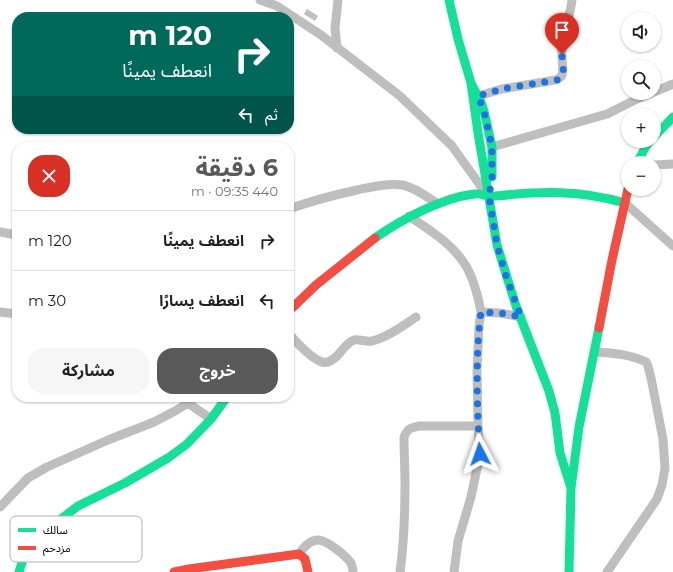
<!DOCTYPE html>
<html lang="ar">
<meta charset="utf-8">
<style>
:root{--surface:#fff;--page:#f6f6f6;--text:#202124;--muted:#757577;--line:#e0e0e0;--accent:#595959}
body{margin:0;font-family:Montserrat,"Noto Sans Arabic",sans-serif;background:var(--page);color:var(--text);direction:rtl;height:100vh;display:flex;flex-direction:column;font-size:15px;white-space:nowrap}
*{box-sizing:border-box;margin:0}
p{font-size:13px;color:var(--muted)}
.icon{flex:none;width:22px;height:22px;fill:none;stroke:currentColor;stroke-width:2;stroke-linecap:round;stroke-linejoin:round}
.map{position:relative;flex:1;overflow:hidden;direction:ltr}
.details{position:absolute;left:12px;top:142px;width:282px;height:260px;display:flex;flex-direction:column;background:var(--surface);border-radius:16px;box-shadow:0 1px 3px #0004;direction:rtl}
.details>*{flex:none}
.hud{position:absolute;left:12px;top:12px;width:282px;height:122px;border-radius:16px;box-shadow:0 1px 3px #0004;direction:rtl;background:#00695c;color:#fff;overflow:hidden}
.fabs{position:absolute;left:621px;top:12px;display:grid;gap:8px}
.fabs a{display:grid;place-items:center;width:40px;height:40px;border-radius:50%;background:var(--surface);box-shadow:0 1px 3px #0004;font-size:20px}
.pin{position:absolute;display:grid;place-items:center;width:34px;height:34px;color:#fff;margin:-41px -17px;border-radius:50% 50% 50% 0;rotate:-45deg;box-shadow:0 0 4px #0007}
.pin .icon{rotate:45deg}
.me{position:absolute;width:44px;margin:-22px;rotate:356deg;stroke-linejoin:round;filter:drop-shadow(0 0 3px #0008)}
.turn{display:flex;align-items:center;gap:14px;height:84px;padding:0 16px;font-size:18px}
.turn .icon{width:52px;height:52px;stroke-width:2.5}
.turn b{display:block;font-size:28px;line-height:34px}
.then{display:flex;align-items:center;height:38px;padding:0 16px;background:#0003;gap:8px;font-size:15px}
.round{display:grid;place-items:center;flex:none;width:42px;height:42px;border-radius:16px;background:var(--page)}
.headline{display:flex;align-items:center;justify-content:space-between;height:68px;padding:0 16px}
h1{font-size:24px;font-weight:700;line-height:30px;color:var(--accent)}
.action{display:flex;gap:8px;margin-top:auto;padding:8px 16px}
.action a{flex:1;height:46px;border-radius:16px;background:var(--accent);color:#fff;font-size:16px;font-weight:700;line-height:46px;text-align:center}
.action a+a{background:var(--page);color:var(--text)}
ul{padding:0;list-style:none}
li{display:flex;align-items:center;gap:12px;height:60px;padding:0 16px;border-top:1px solid var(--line)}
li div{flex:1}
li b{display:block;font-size:15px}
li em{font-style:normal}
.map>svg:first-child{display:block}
.water{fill:#bfbfbf}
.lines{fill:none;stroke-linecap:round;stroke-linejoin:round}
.street{stroke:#bebebe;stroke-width:9}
.fast{stroke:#16e098;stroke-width:9}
.jam{stroke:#f24e42;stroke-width:9}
.route{stroke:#1a73e8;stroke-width:7;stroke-dasharray:0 12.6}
.key{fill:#fff;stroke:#b2b2b2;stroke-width:1}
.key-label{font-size:11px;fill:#000}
</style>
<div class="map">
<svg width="673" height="572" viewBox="0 0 673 572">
<rect width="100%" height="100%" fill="#fff"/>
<path class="water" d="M307,9L318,16L315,21L304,14Z"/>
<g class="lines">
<path class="street" d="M260,0L277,6L321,35L400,96L452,146L480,185L484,195
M337,48L335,28L338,0
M654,92L673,84
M478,96L502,89L555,80C558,79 561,78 562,75C564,70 561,56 562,50C563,33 570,17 572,0
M492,147L607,114L637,99L651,93
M654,165L673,164
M625,203L673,246
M289,209C311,201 334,195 357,190C372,187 387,183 403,185C416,188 427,197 438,204
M409,216C428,229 449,242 462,260C472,273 478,296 481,312
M0,232L17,235
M0,312L17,314
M289,334C295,341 313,360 322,362C327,364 334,359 338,355C342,350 348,342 354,340C359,339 366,342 372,341C387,338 404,325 416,317
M594,352C612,353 630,354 646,362L648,366L651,378L663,439L665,468L662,485L657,499L607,572
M188,403L211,419
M0,507L28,478L47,467L108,440L154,422L175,411L188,403L195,397
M299,554C303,548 310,540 318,540C327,540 346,556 351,563C352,566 353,569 353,572
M400,572C404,543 405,513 405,483C405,468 404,452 404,437C408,428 410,428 419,426H478
M454,572L458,541L471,497L480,454L478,426L477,371L479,326L481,312L500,313L521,317"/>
<path class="fast" d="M449,0L458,39L471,83L481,102L484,111L492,147V177
M471,83L478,133L497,245L516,306L549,391L555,413L560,453L571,488
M654,137L673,117
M637,163L645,148L650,141
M375,238C402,219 442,198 474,194C482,193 488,197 496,196C542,191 580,190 625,203
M19,572L23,559L32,544L52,526L78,506L125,483L168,458L187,444L211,419L227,397
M569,572L571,488L579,427L599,328"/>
<path class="jam" d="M289,311L316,285L375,238
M599,328L612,260L628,189
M174,572L189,569L299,554L305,559L308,572"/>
</g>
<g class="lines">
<path class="route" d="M480,454C477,407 475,360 481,312L500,313L521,317L506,276L497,245L489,196L492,179V147L484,111L478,96L502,89L557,80C567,74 562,63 562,54"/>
</g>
<rect x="10" y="516" width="132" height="46" rx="6" class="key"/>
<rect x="18" y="528" width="18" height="4" fill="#16e098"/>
<rect x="18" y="546" width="18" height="4" fill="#f24e42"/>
<g class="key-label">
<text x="43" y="534">سالك</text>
<text x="43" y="552">مزدحم</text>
</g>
</svg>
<div class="fabs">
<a><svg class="icon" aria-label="sound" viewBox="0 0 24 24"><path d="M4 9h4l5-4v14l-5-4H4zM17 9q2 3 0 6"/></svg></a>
<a><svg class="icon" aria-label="search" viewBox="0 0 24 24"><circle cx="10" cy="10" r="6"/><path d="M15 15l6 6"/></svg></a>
<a>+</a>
<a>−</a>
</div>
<div class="pin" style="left:562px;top:54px;background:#d93025"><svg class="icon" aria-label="arrive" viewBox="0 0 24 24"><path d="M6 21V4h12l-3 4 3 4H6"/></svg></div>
<svg class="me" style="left:480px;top:454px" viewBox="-20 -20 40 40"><path d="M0-17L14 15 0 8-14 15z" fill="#1a73e8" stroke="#fff" stroke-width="4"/></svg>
<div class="hud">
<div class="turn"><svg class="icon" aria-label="right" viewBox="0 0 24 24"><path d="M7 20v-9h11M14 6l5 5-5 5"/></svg><div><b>120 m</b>انعطف يمينًا</div></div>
<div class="then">ثم<svg class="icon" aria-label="left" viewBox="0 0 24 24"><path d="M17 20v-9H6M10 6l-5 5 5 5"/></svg></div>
</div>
<section class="details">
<div class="headline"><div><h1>6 دقيقة</h1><p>440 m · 09:35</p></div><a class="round" style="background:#d93025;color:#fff"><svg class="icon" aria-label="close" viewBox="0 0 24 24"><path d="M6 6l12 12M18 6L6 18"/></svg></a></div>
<ul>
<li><svg class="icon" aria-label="right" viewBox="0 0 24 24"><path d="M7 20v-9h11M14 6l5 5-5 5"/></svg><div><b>انعطف يمينًا</b></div><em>120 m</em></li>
<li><svg class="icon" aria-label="left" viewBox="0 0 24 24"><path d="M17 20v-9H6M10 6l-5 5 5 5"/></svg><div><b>انعطف يسارًا</b></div><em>30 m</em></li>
</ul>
<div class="action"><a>خروج</a><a>مشاركة</a></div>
</section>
</div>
